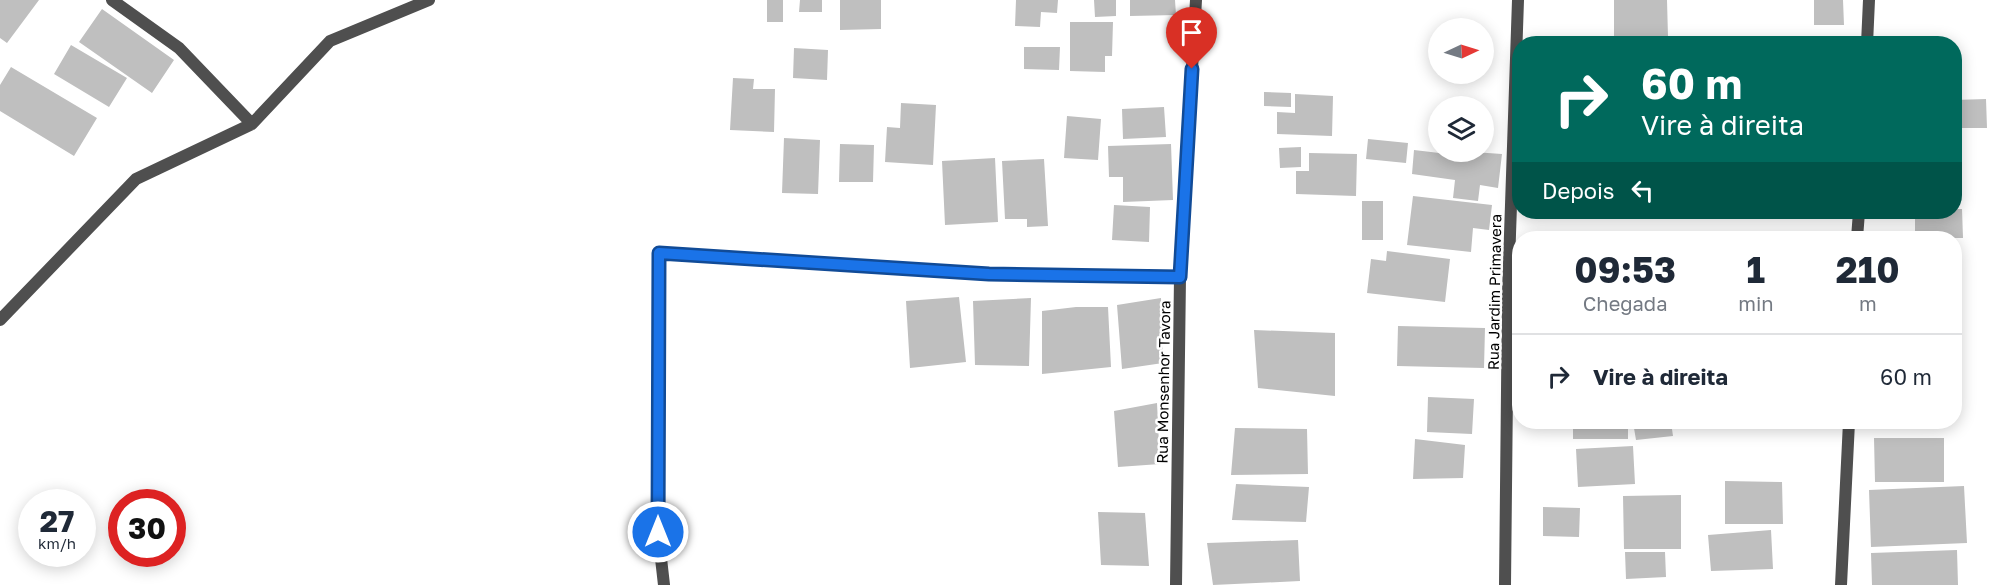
<!DOCTYPE html>
<html lang="pt">
<meta charset="utf-8">
<style>
:root{--surface:#fff;--page:#f2f2f3;--text:#1f2937;--muted:#747a83;--line:#e0e1e3}
body{margin:0;font-family:"Golos Text",sans-serif;background:var(--page);color:var(--text);height:100vh;display:flex;flex-direction:column;font-size:22px;white-space:nowrap}
*{box-sizing:border-box;margin:0}
p{font-size:20px;color:var(--muted)}
.icon{flex:none;width:33px;height:33px;fill:none;stroke:currentColor;stroke-width:2;stroke-linecap:round;stroke-linejoin:round}
.map{position:relative;flex:1;overflow:hidden}
.details{position:absolute;left:1512px;top:231px;width:450px;height:198px;display:flex;flex-direction:column;background:var(--surface);border-radius:24px;box-shadow:0 3px 15px #0003}
.details>*{flex:none}
.banner{position:absolute;left:1512px;top:36px;width:450px;height:183px;border-radius:24px;box-shadow:0 3px 15px #0003;background:#00695c;color:#fff;overflow:hidden}
.needle{width:39px;rotate:86deg}
.fabs{position:absolute;left:1428px;top:18px;display:grid;gap:12px}
.fabs a{display:grid;place-items:center;width:66px;height:66px;border-radius:50%;background:var(--surface);box-shadow:0 3px 15px #0003;font-size:30px}
.speed{position:absolute;left:18px;top:489px;display:flex;gap:12px;font-size:30px;font-weight:700;text-align:center}
.speed>*{display:grid;place-content:center;width:78px;height:78px;border-radius:50%;background:var(--surface);box-shadow:0 3px 15px #0003;line-height:1}
.speed small{font-size:15px;font-weight:400}
.speed .limit{border:9px solid #d22;background:#fff;color:#111}
.pin{position:absolute;display:grid;place-items:center;width:51px;height:51px;color:#fff;margin:-62px -26px;border-radius:50% 50% 50% 0;rotate:-45deg;box-shadow:0 0 6px #0007}
.pin .icon{rotate:45deg}
.me{position:absolute;width:66px;margin:-33px;rotate:0deg;stroke-linejoin:round;filter:drop-shadow(0 0 4px #0008)}
.turn{display:flex;align-items:center;gap:21px;height:126px;padding:0 30px;font-size:27px}
.turn .icon{width:78px;height:78px;stroke-width:2.5}
.turn b{display:block;font-size:42px;line-height:51px}
.then{display:flex;align-items:center;height:57px;padding:0 30px;background:#0003;gap:12px;font-size:22px}
.eta{display:flex;justify-content:space-evenly;align-items:center;height:102px;text-align:center}
.eta b{font-size:36px;font-weight:700;line-height:42px}
ul{padding:0;list-style:none}
li{display:flex;align-items:center;gap:18px;height:84px;padding:0 30px;border-top:2px solid var(--line)}
li div{flex:1}
li b{display:block;font-size:22px}
li em{font-style:normal}
.map>svg:first-child{display:block}
.building{fill:#bfbfbf}
.lines{fill:none;stroke-linecap:round;stroke-linejoin:round}
.minor{stroke:#4f4f4f;stroke-width:12}
.route-casing{stroke:#114b97;stroke-width:15}
.route{stroke:#1a73e8;stroke-width:10}
.labels{text-anchor:middle;dominant-baseline:central;stroke-width:5;stroke-linejoin:round;paint-order:stroke}
.street-label{font-size:15px;fill:#000;stroke:#fff}
</style>
<div class="map">
<svg width="1999" height="585" viewBox="0 0 1999 585">
<rect width="100%" height="100%" fill="#fff"/>
<path class="building" d="M0,0H39L7,43L0,38Z
M767,0H783V22H767Z
M800,0H822V12H799Z
M840,0H881V29L840,30Z
M1016,0H1058L1057,13L1041,12L1040,27L1015,26Z
M1094,0H1116V16L1095,17Z
M1130,0H1175L1176,15L1130,16Z
M1614,0H1667L1668,37H1614Z
M1814,0H1843L1844,25H1814Z
M102,9L174,60L152,93L79,42Z
M1070,22H1113L1112,56H1105V72L1070,71Z
M71,45L127,78L109,107L54,74Z
M1024,47H1060L1059,70L1024,69Z
M794,48L828,50L827,80L793,78Z
M11,67L97,118L74,156L0,111V85Z
M733,78L754,79L753,89H775L774,132L730,130Z
M1264,92L1291,93V107L1264,106Z
M1295,94L1333,96L1332,136L1277,134V112L1295,113Z
M1986,99L1987,128H1954V100Z
M901,103L936,105L933,165L885,162L887,127L900,128Z
M1164,107L1166,137L1123,139L1122,109Z
M1067,116L1101,119L1098,160L1064,158Z
M784,138L820,140L818,194L782,193Z
M1368,139L1408,143L1406,163L1366,159Z
M840,144L874,145L873,182H839Z
M1171,144L1173,200L1123,202V177H1109L1108,146Z
M1301,147V167L1280,168L1279,148Z
M1414,150L1473,157V152L1502,154L1498,188L1480,185L1478,201L1453,198L1455,180L1412,174Z
M1309,153L1357,154L1356,196L1296,194V171H1309Z
M995,158L998,222L945,225L942,161Z
M1044,159L1048,226L1027,227V219H1005L1002,161Z
M1413,196L1492,205L1489,230L1473,228L1471,252L1407,245Z
M1362,201H1383V240H1362Z
M1114,205L1150,207L1149,242L1112,240Z
M1954,209H1962L1963,238H1915V212H1954Z
M1387,251L1450,259L1445,302L1367,293L1371,259L1386,261Z
M959,297L966,362L910,368L906,301Z
M1031,298L1029,366L975,365L973,301Z
M1161,298L1163,363L1122,369L1117,305Z
M1076,307H1108L1111,367L1042,374V311Z
M1398,326L1485,328L1484,368L1397,366Z
M1954,327H1958L1962,354L1954,355Z
M1254,330L1335,333V396L1258,388Z
M1428,397L1474,399L1472,434L1427,432Z
M1157,403L1160,464L1118,467L1114,411Z
M1573,422H1628V439H1573Z
M1633,422H1671L1673,436L1636,440Z
M1235,428L1307,429L1308,474L1231,475Z
M1874,438H1944V482H1875Z
M1415,439L1465,445L1463,478L1413,479Z
M1633,446L1635,484L1578,487L1576,449Z
M1725,481L1782,482L1783,524H1725Z
M1236,484L1309,487L1306,522L1232,520Z
M1964,486L1967,543L1871,547L1869,490Z
M1681,495V549H1624L1623,496Z
M1543,507L1580,508L1579,537L1543,536Z
M1098,512L1145,513L1149,566L1101,565Z
M1771,530L1773,569L1711,571L1708,535Z
M1298,540L1300,581L1213,585L1207,543Z
M1957,550L1958,585H1872L1871,553Z
M1625,552H1665L1666,577L1626,579Z"/>
<g class="lines">
<path class="minor" d="M112,0L179,48L252,124
M1867,44L1869,0
M1857,238L1859,212
M0,320L136,179L252,124L330,41L429,0
M664,585L658,532L659,253L989,274L1180,277
M1176,585L1180,277L1196,0
M1505,585L1508,293L1518,0
M1841,585L1849,422"/>
</g>
<g class="lines">
<defs>
<path id="route" d="M658,532L659,253L989,274L1180,277L1192,69"/>
</defs>
<use href="#route" class="route-casing"/>
<use href="#route" class="route"/>
</g>
<g class="labels">
<g class="street-label">
<text transform="translate(1494 292) rotate(-89)">Rua Jardim Primavera</text>
<text transform="translate(1163 382) rotate(-89)">Rua Monsenhor Tavora</text>
</g>
</g>
</svg>
<div class="fabs">
<a><svg class="needle" viewBox="-14 -14 28 28"><path d="M0-13l5 13h-10z" fill="#e53935"/><path d="M0 13l5-13h-10z" fill="#747a83"/></svg></a>
<a><svg class="icon" aria-label="layers" viewBox="0 0 24 24"><path d="M12 4l9 5-9 5-9-5zM3 14l9 5 9-5"/></svg></a>
</div>
<div class="speed"><div>27<small>km/h</small></div><div class="limit">30</div></div>
<div class="pin" style="left:1192px;top:69px;background:#d93025"><svg class="icon" aria-label="arrive" viewBox="0 0 24 24"><path d="M6 21V4h12l-3 4 3 4H6"/></svg></div>
<svg class="me" style="left:658px;top:532px" viewBox="-20 -20 40 40"><circle r="17" fill="#1a73e8" stroke="#fff" stroke-width="3"/><path d="M0-11L8 9 0 5-8 9z" fill="#fff"/></svg>
<div class="banner">
<div class="turn"><svg class="icon" aria-label="right" viewBox="0 0 24 24"><path d="M7 20v-9h11M14 6l5 5-5 5"/></svg><div><b>60 m</b>Vire à direita</div></div>
<div class="then">Depois<svg class="icon" aria-label="left" viewBox="0 0 24 24"><path d="M17 20v-9H6M10 6l-5 5 5 5"/></svg></div>
</div>
<section class="details">
<div class="eta">
<div><b>09:53</b><p>Chegada</p></div>
<div><b>1</b><p>min</p></div>
<div><b>210</b><p>m</p></div>
</div>
<ul>
<li><svg class="icon" aria-label="right" viewBox="0 0 24 24"><path d="M7 20v-9h11M14 6l5 5-5 5"/></svg><div><b>Vire à direita</b></div><em>60 m</em></li>
</ul>
</section>
</div>
